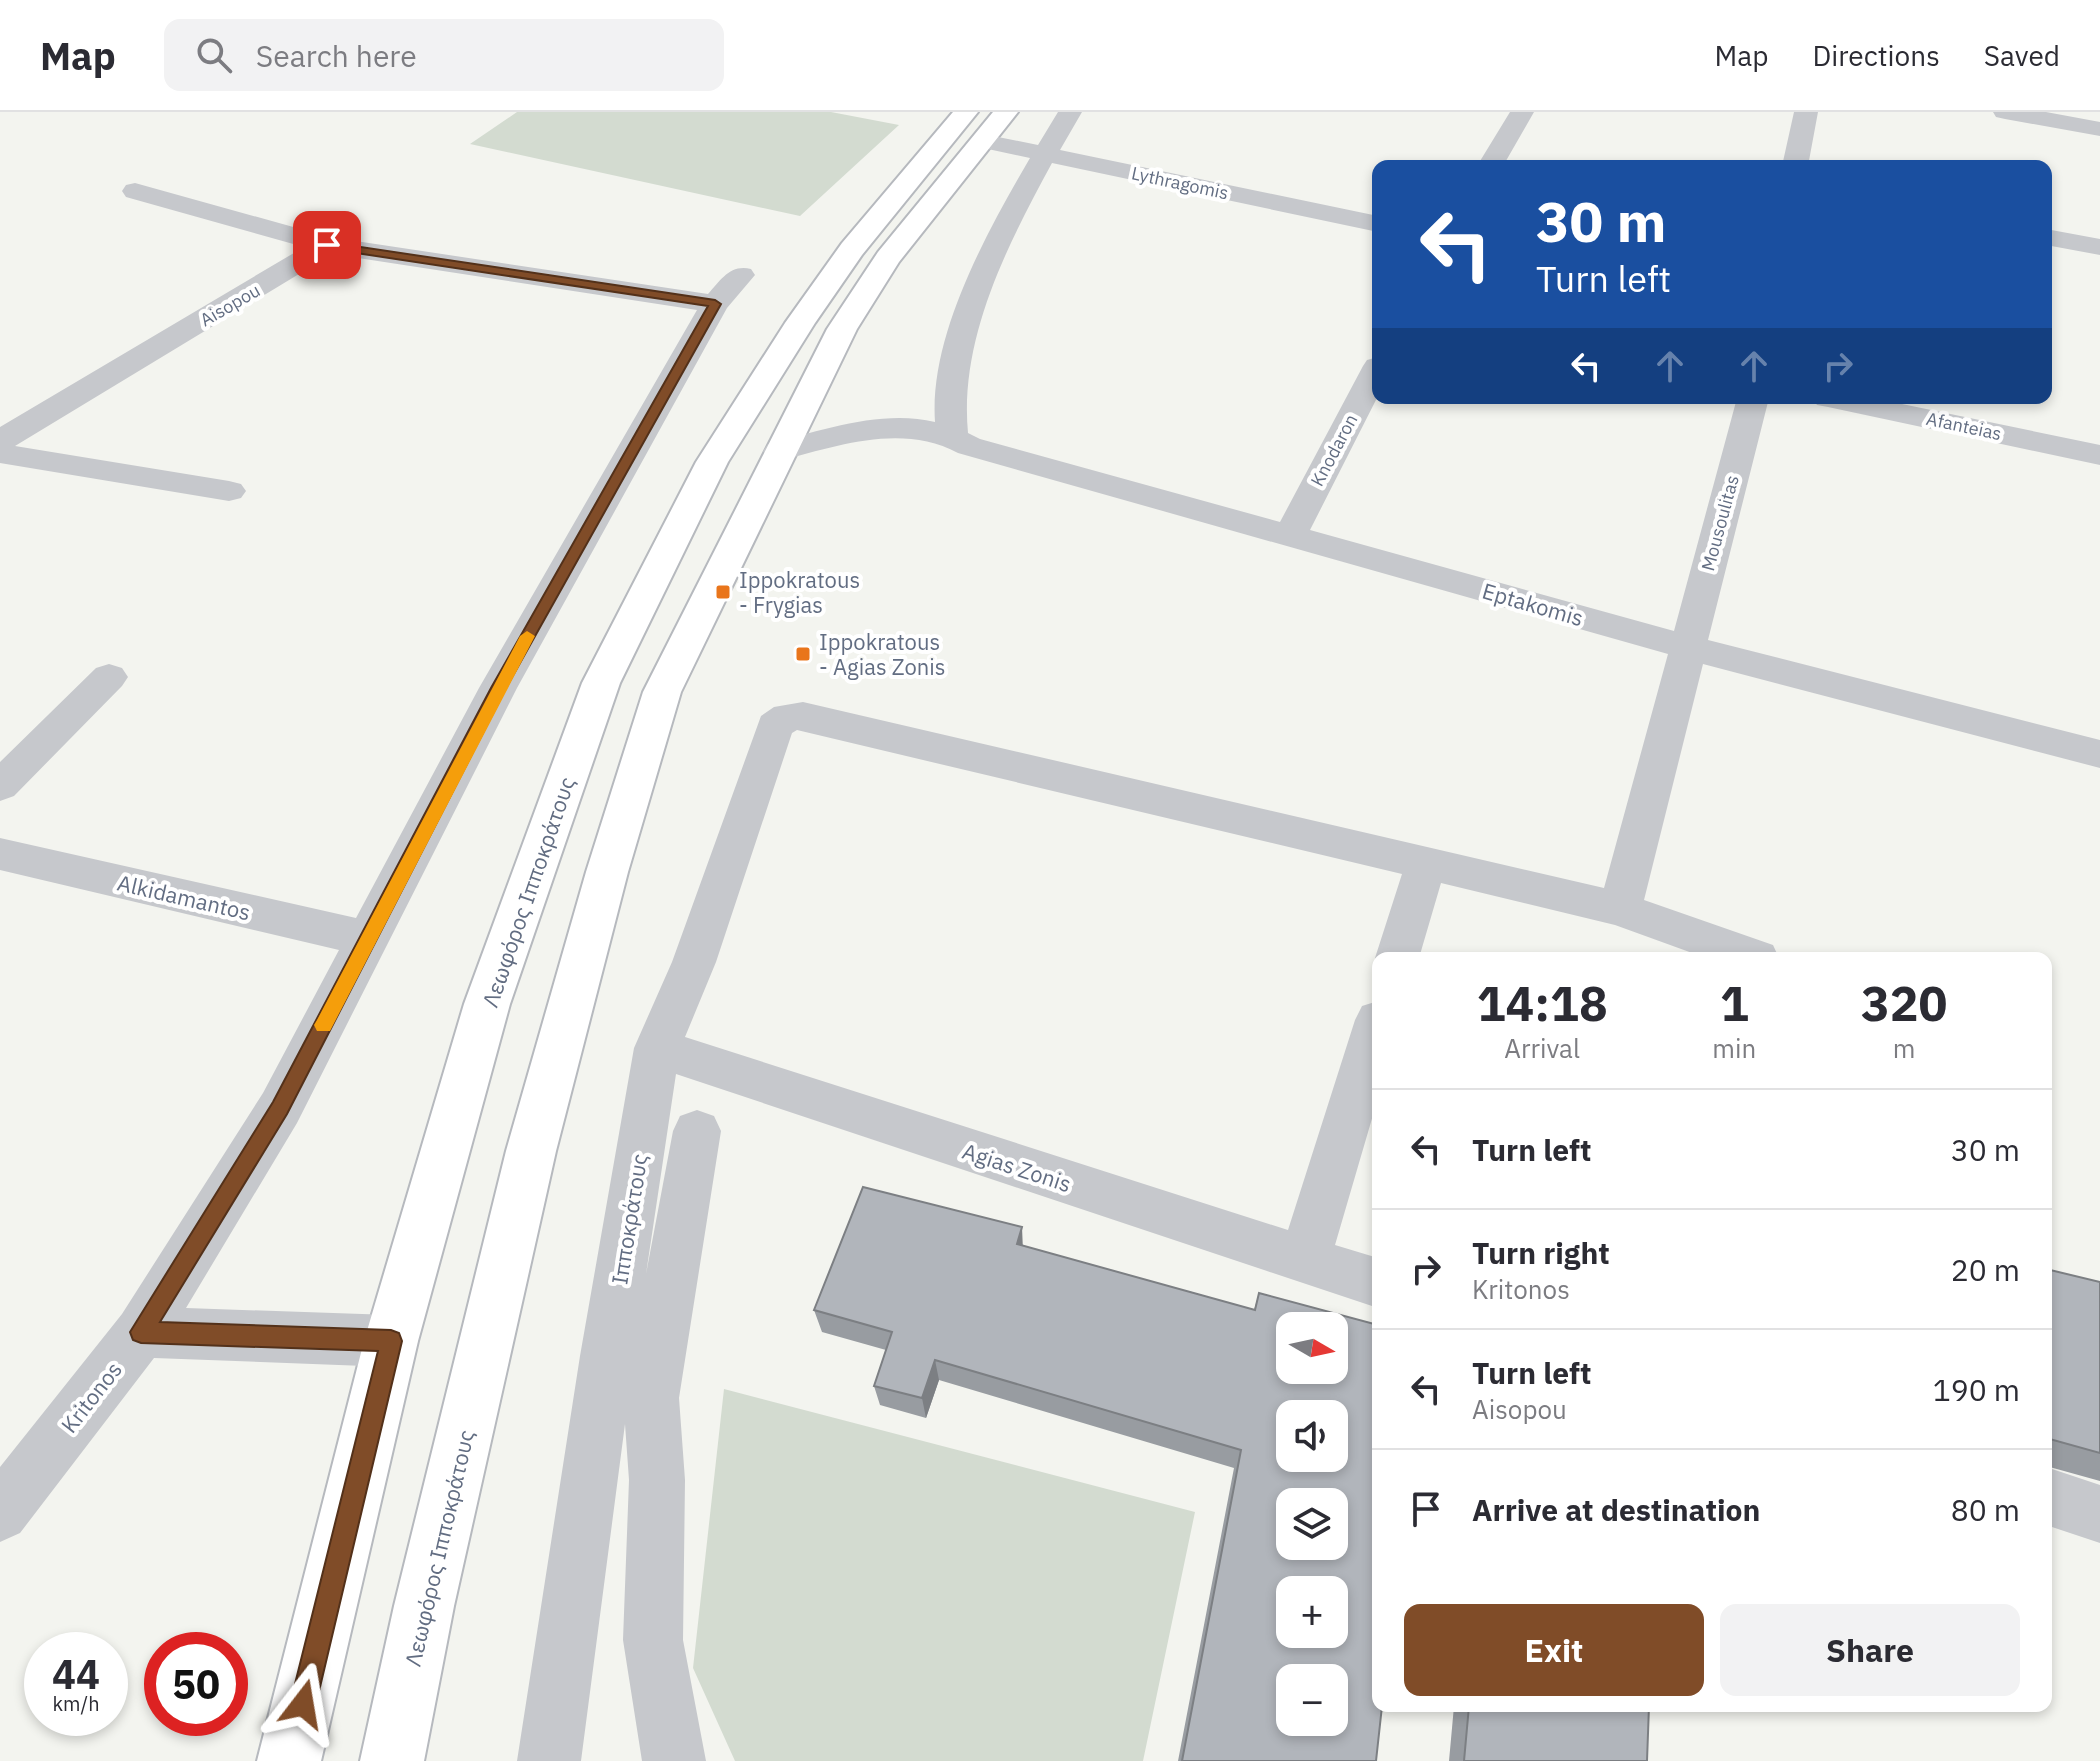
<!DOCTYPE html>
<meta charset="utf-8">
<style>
:root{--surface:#fff;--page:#f2f2f3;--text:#2b2b33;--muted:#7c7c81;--line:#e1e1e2;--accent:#804c28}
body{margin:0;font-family:"IBM Plex Sans",sans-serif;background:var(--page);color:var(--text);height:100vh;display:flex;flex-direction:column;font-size:30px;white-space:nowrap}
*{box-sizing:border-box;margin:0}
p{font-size:26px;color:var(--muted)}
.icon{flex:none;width:44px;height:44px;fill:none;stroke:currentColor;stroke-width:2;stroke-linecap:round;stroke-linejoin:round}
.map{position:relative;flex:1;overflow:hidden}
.side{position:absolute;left:1372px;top:840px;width:680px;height:760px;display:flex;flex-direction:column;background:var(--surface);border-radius:16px;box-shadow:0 4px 12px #0003}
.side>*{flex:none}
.hud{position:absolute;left:1372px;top:48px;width:680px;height:244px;border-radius:16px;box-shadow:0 4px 12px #0003;background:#1a4fa0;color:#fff;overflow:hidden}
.needle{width:52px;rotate:99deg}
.buttons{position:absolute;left:1276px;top:1200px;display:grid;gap:16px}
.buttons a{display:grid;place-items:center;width:72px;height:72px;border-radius:16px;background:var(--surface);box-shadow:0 4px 12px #0003;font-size:40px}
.speed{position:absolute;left:24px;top:1520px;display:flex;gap:16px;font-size:40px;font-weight:700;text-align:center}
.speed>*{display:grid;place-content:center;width:104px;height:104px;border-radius:50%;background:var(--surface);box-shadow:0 4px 12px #0003;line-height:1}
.speed small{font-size:20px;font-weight:400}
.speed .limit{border:12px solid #d22;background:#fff;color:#111}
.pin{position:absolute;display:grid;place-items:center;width:68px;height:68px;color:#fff;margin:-34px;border-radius:16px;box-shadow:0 4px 12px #0006}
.me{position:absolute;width:88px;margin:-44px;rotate:14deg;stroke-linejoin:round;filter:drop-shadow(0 0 6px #0008)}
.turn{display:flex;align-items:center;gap:28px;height:168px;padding:0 32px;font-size:36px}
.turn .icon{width:104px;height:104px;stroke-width:2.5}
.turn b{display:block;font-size:56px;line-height:68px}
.lanes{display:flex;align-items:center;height:76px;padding:0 32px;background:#0003;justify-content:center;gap:40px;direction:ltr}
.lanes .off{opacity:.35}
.eta{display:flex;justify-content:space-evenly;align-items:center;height:136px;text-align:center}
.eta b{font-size:48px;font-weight:800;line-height:56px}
.primary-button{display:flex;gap:16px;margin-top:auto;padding:16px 32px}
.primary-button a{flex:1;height:92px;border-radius:16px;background:var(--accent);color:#fff;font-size:32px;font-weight:800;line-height:92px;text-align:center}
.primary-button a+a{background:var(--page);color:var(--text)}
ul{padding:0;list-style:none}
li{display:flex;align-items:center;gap:24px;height:120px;padding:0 32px;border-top:2px solid var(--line)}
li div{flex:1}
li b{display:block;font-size:30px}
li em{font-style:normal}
header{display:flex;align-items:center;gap:48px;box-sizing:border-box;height:112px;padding:0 40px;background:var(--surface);border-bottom:2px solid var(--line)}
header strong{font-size:38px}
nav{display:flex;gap:44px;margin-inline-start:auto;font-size:28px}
.search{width:560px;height:72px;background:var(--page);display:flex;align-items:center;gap:20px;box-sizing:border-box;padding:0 28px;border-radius:16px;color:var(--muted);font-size:30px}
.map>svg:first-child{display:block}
.green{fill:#d3dbd0}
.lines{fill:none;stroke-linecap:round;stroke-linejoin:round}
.secondary-casing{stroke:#b6b9be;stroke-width:4}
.street{fill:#c6c8cc;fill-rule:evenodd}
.secondary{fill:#fff;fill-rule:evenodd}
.wall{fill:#989ca1}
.shaded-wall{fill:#7c7f83}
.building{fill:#b1b5bb;stroke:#7c7f83;stroke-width:2;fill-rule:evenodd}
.route{fill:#804c28;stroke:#53311a;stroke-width:2}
.slow{fill:#f59e0b}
.poi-dot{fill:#e9751b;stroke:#fff;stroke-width:3}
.labels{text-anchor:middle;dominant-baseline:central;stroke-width:8;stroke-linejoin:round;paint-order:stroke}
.far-street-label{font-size:18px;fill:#626d82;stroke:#fff}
.poi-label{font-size:22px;fill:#626d82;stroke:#fff;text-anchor:start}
.street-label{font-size:22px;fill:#626d82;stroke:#fff}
</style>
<header>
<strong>Map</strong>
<div class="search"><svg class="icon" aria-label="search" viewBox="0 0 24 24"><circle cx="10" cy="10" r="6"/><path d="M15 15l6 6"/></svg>Search here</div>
<nav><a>Map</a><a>Directions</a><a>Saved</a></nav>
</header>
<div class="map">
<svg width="2100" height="1649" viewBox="0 0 2100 1649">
<rect width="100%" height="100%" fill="#f3f4ef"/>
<path class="green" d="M517,0H831L899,13L800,104L470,32Z
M724,1277L1195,1400L1143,1649H735L693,1556Z"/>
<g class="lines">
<defs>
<path id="secondary" d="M953,0H978L862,143L815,211L728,350L620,571L510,892L418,1229L321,1649H257L364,1229L464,892L582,571L696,350L785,211L842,131Z
M993,0H1018L899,150L857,217L681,580L628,760L556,1039L454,1494L424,1649H360L394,1494L506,1039L586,760L643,580L827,217L878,140Z"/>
</defs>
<use href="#secondary" class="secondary-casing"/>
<path class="street" d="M1058,0H1082L1060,38L1378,104V120L1052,51C1008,132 959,226 968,321L980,327L1280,410L1363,254L1367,248L1378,245V284L1310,418L1674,519L1737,286H1769L1708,528L2100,628V656L1703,552L1644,788L1773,833L1779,846H1706L1615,813L1441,771L1419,846H1378V852L1375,846L1402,762L797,618L792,621L716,850L685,925L1288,1118L1355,908L1362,894L1378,889V986L1335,1133L1378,1146V1196L676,962L646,1162L673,1019L680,1004L697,998L714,1004L721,1019L679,1286L685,1368L683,1528L706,1649H642L623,1528L629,1368L625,1312L581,1649H517L580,1244L634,936L672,850L761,604L774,595L803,590L1604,776L1668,542L958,341C901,311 838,334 779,349L768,346L763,339L768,332C820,319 881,297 935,310C929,223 987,120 1030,46L974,34L971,29L974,24L983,22L1038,33Z
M1510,0H1534L1503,54H1477Z
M1794,0H1818L1808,54H1782Z
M1993,0H2046L2100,10V24L2005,7L1996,5Z
M135,71L329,125L708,182C721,168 730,152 751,157L755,163L727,196L517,576L297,1011L186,1196L391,1203L410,1211L418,1229L410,1247L391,1255L154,1246L20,1421L0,1430V1355L122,1202L263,981L339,838L0,758V726L356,806L479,576L697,198L332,142L15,334L229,369L241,372L246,379L241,386L229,389L0,351V315L304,135L126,85L122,79L126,73Z
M2046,117L2100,127V143L2046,133Z
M1812,286H1873L2100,333V353L1828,295L1817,293Z
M109,552L122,556L128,565L122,574L14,684L0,689V650L96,556Z
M2046,1355L2100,1373V1431L2046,1413Z"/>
<use href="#secondary" class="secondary"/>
</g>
<path class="wall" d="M1023,1134L1254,1198L1259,1181L1376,1649H1178L1234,1356L939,1268L926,1306L880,1293L874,1274L886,1238L822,1220L814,1198Z
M2046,1157L2100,1170V1369L2046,1354Z
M1454,1594H1649L1647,1649H1449Z"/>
<path class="shaded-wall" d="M1022,1115L1023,1139L1017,1132Z
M935,1248L939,1268L926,1306L922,1286Z"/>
<path class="building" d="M863,1075L1022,1115L1017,1132L1255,1198L1259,1181L1378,1213V1594H1382L1376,1649H1182L1241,1338L935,1248L922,1286L874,1274L892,1220L814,1198ZM1290,1214H1334V1258H1290ZM1290,1302H1334V1346H1290ZM1290,1390H1334V1434H1290ZM1290,1478H1334V1522H1290ZM1290,1566H1334V1610H1290Z
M2046,1157L2100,1170V1341L2046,1326Z
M1469,1594H1649L1647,1649H1464Z"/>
<path class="route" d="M327,130L715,188L721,192L506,576L287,1002L160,1210L391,1218L399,1221L402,1229L316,1592L312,1602L303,1605L294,1602L290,1592L378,1239L141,1231L133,1228L130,1220L273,990L491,576L708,194L323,136L321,133Z"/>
<path class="slow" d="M527,519L535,524L330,919H317L314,913L317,908L520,524Z"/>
<g class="poi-dot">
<rect x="715" y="472" width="16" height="16" rx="4"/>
<rect x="795" y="534" width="16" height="16" rx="4"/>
</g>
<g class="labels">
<g class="far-street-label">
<text transform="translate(1180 71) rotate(12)">Lythragomis</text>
<text transform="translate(230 193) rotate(-30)">Aisopou</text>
<text transform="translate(1964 314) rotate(12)">Afanteias</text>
<text transform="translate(1334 338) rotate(-62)">Knodaron</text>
<text transform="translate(1720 411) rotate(-75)">Mousoulitas</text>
</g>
<g class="poi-label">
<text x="739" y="467">Ippokratous<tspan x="739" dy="25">- Frygias</tspan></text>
<text x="819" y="529">Ippokratous<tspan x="819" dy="25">- Agias Zonis</tspan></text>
</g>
<g class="street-label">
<text transform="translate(1533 492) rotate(16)">Eptakomis</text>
<text transform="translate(528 780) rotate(-71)">Λεωφόρος Ιπποκράτους</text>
<text transform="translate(184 785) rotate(13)">Alkidamantos</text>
<text transform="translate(1017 1055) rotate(18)">Agias Zonis</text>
<text transform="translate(629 1107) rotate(-81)">Ιπποκράτους</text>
<text transform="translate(91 1285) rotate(-52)">Kritonos</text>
<text transform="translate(439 1436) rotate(-77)">Λεωφόρος Ιπποκράτους</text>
</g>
</g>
</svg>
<div class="buttons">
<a><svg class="needle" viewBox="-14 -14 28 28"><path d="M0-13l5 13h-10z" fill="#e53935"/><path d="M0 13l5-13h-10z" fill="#7c7c81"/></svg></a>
<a><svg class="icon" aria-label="sound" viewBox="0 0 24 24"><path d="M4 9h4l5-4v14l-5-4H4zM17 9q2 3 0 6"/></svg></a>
<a><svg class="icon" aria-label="layers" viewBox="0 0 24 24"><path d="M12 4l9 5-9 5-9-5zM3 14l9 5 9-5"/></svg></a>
<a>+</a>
<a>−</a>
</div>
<div class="speed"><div>44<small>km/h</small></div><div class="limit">50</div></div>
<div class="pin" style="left:327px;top:133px;background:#d93025"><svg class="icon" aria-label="arrive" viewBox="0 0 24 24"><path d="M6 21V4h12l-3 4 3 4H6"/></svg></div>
<svg class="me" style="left:303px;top:1592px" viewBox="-20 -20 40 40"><path d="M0-17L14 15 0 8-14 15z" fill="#804c28" stroke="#fff" stroke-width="4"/></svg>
<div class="hud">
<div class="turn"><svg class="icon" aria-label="left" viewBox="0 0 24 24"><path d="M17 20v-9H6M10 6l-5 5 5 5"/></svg><div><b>30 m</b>Turn left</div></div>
<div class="lanes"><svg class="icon" aria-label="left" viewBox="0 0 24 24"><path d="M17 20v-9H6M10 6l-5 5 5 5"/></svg><svg class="icon off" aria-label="ahead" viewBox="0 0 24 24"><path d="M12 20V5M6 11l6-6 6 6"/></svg><svg class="icon off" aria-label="ahead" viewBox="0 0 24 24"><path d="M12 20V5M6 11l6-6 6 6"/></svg><svg class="icon off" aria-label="right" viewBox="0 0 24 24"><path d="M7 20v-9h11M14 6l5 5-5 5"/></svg></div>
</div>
<section class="side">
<div class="eta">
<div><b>14:18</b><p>Arrival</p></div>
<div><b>1</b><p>min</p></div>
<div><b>320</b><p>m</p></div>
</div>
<ul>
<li><svg class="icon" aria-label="left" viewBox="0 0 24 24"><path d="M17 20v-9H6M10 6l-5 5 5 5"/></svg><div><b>Turn left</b></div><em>30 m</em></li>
<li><svg class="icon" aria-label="right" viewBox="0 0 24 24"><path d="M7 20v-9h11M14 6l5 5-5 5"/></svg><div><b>Turn right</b><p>Kritonos</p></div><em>20 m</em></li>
<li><svg class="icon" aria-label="left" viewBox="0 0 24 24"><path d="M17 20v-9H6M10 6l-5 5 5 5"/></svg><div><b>Turn left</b><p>Aisopou</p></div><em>190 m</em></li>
<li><svg class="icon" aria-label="arrive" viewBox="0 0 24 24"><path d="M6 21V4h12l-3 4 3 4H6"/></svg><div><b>Arrive at destination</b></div><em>80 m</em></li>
</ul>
<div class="primary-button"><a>Exit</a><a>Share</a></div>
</section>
</div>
